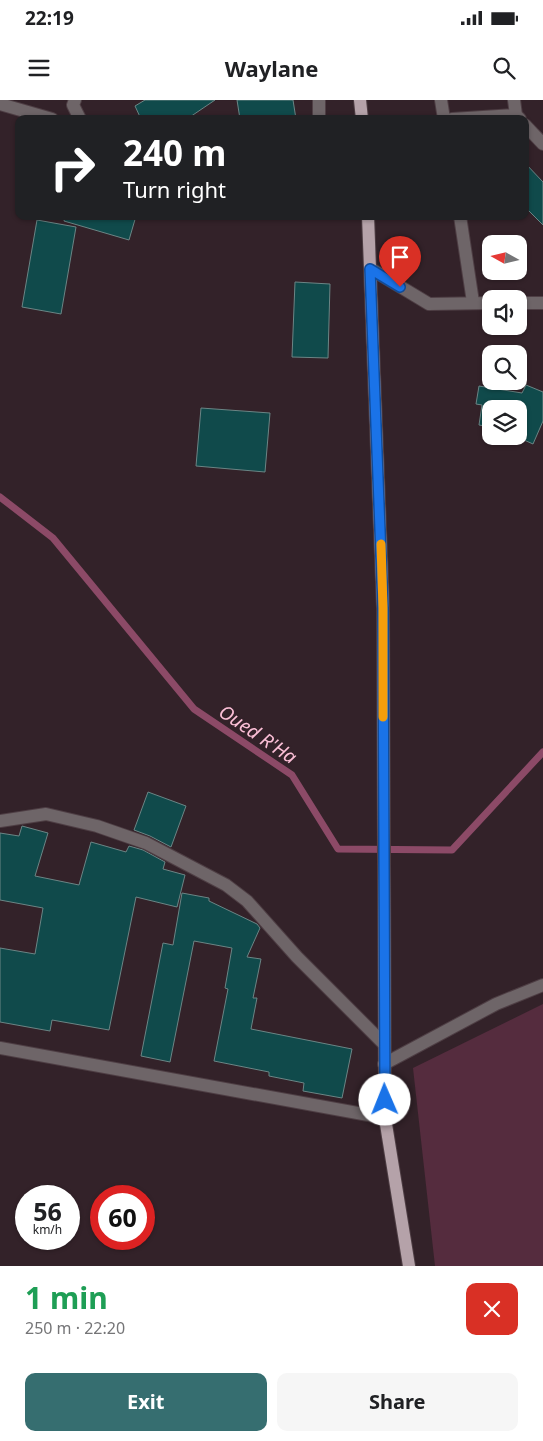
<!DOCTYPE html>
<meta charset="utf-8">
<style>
:root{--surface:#fff;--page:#f6f6f6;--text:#202124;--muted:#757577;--accent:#366e70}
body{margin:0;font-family:"Noto Sans",sans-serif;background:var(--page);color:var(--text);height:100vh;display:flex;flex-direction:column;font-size:19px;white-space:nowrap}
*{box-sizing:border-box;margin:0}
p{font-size:16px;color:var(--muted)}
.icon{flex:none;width:28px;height:28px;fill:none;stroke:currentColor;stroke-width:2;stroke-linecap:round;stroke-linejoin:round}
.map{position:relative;height:1166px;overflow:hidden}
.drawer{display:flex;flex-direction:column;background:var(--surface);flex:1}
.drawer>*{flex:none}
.banner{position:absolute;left:15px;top:15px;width:514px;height:105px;border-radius:10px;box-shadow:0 1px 4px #0004;background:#202124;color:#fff;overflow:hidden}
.needle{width:32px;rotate:278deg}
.controls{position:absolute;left:482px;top:135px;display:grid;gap:10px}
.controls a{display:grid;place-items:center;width:45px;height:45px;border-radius:10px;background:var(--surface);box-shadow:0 1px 4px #0004;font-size:25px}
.speed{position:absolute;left:15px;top:1085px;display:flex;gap:10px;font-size:25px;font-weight:700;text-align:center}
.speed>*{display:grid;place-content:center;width:65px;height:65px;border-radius:50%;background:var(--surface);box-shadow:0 1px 4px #0004;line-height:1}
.speed small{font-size:12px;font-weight:400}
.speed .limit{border:8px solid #d22;background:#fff;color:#111}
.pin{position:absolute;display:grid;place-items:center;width:42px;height:42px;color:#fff;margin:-51px -21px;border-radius:50% 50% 50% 0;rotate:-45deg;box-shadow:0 0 5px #0007}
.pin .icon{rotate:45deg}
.me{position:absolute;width:55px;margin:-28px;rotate:359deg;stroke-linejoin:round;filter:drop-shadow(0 0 4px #0008)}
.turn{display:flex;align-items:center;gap:18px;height:105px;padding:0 25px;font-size:22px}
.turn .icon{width:65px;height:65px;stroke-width:2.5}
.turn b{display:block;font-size:35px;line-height:42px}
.round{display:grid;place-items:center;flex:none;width:52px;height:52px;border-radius:10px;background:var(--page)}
.overview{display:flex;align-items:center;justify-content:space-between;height:85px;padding:0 25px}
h1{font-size:30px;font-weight:700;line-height:38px;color:#1e9e55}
.button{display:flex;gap:10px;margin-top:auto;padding:10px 25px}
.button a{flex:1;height:58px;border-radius:10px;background:var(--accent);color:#fff;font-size:20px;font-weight:700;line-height:58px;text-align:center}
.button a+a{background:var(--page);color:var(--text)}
.status{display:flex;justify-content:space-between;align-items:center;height:35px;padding:0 25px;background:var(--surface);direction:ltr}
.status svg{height:14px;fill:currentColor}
header{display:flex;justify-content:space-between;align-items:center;height:65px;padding:0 25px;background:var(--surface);font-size:22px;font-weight:700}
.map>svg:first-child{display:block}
.green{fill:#552c3e}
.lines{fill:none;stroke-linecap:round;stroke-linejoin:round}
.stream{stroke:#8c4a67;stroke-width:7}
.building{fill:#104a4b;stroke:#6b8585}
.street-casing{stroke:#4e3e44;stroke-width:14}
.primary-casing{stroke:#4e3e44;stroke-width:14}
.street{stroke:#6e6568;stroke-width:12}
.primary{stroke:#b5a2a9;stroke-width:12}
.route-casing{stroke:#114b97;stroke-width:12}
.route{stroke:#1a73e8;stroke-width:9}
.slow{stroke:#f59e0b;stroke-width:9}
.labels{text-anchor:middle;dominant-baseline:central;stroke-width:4;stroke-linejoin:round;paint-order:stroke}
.water-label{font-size:19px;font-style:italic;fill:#fbbfd6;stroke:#332229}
</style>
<div class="status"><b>22:19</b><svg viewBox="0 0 49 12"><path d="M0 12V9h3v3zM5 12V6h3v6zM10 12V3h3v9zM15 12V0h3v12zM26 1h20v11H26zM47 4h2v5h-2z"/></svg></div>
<header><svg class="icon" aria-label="menu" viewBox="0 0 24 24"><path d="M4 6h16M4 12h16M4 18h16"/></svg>Waylane<svg class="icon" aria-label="search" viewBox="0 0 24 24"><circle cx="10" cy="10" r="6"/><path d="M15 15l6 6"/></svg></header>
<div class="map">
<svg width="543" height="1166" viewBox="0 0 543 1166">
<rect width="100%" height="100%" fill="#332229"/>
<path class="green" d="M543,904V1166H435L413,968Z"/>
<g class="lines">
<path class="stream" d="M0,397L53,438L194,609L292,675L338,749L452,750L543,652"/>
</g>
<path class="building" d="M145,0H215L187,19H141L135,6Z
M237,0H293L296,19H240Z
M525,63L543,82V125L525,107Z
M65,116H136L129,140L64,121Z
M37,120L76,127L61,214L22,207Z
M295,182L330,184L328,258L292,257Z
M526,285L543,292V321L533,344L515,336H519V309H491V327L479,325L482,305L476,304L479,286L522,293Z
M201,308L270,313L265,372L196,366Z
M148,692L186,706L171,747L150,736L134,730Z
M22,726L48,733L35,776L79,785L91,742L126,752L129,746L143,750L165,762L163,769L185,775L177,807L136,797L109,930L52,920L50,931L0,922V848L35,854L43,808L0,800V733L19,736Z
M182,793L209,798V801L257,824L260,828L247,857L261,859L253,898H257L251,929L352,949L342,998L303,991L304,983L269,976V972L214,961L228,889L225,888L232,848L194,841L170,962L141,956L163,843L173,845Z"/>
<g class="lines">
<defs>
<path id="street" d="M75,0L73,5L80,19
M319,0V19
M441,0L444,19
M514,0L516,15L520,19
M0,4L52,19
M452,19L516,15
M525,25L543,44
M460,116L473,202
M371,169L429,204L491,203
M519,203H543
M0,721L46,714L97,726L146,743L226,785L247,801L297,857L384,944
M0,948L385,1018
M384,964L496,904L543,885"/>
<path id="primary" d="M360,0L362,19
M368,116L383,508L385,1018L409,1166"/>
</defs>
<use href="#street" class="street-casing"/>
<use href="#primary" class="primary-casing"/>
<use href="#street" class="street"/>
<use href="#primary" class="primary"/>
</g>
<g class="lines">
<defs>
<path id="route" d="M385,1000L383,508L370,169L400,187"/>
</defs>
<use href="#route" class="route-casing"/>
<use href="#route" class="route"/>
<path class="slow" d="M381,444L383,508V617"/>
</g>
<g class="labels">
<g class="water-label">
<text transform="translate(258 634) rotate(34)">Oued R'Ha</text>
</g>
</g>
</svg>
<div class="controls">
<a><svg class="needle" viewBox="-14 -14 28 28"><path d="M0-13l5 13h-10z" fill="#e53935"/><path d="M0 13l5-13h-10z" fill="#757577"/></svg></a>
<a><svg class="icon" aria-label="sound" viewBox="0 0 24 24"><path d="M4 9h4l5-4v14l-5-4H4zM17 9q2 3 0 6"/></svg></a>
<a><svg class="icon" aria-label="search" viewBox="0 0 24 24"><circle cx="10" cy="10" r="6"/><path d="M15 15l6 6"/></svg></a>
<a><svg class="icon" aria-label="layers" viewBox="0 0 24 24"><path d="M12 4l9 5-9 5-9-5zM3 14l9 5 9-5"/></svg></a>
</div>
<div class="speed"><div>56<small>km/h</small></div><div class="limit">60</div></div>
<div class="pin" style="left:400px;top:187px;background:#d93025"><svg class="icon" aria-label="arrive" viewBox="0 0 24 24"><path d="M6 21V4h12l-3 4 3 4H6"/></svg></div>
<svg class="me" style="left:385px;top:1000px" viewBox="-20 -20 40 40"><circle r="19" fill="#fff"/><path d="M0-13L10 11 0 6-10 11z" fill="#1a73e8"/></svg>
<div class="banner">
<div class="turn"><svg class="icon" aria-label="right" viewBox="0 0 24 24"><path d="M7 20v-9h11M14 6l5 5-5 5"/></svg><div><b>240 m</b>Turn right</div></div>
</div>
</div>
<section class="drawer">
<div class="overview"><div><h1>1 min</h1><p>250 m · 22:20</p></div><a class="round" style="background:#d93025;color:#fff"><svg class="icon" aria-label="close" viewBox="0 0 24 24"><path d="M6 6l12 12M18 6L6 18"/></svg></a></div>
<div class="button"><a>Exit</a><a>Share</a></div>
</section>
